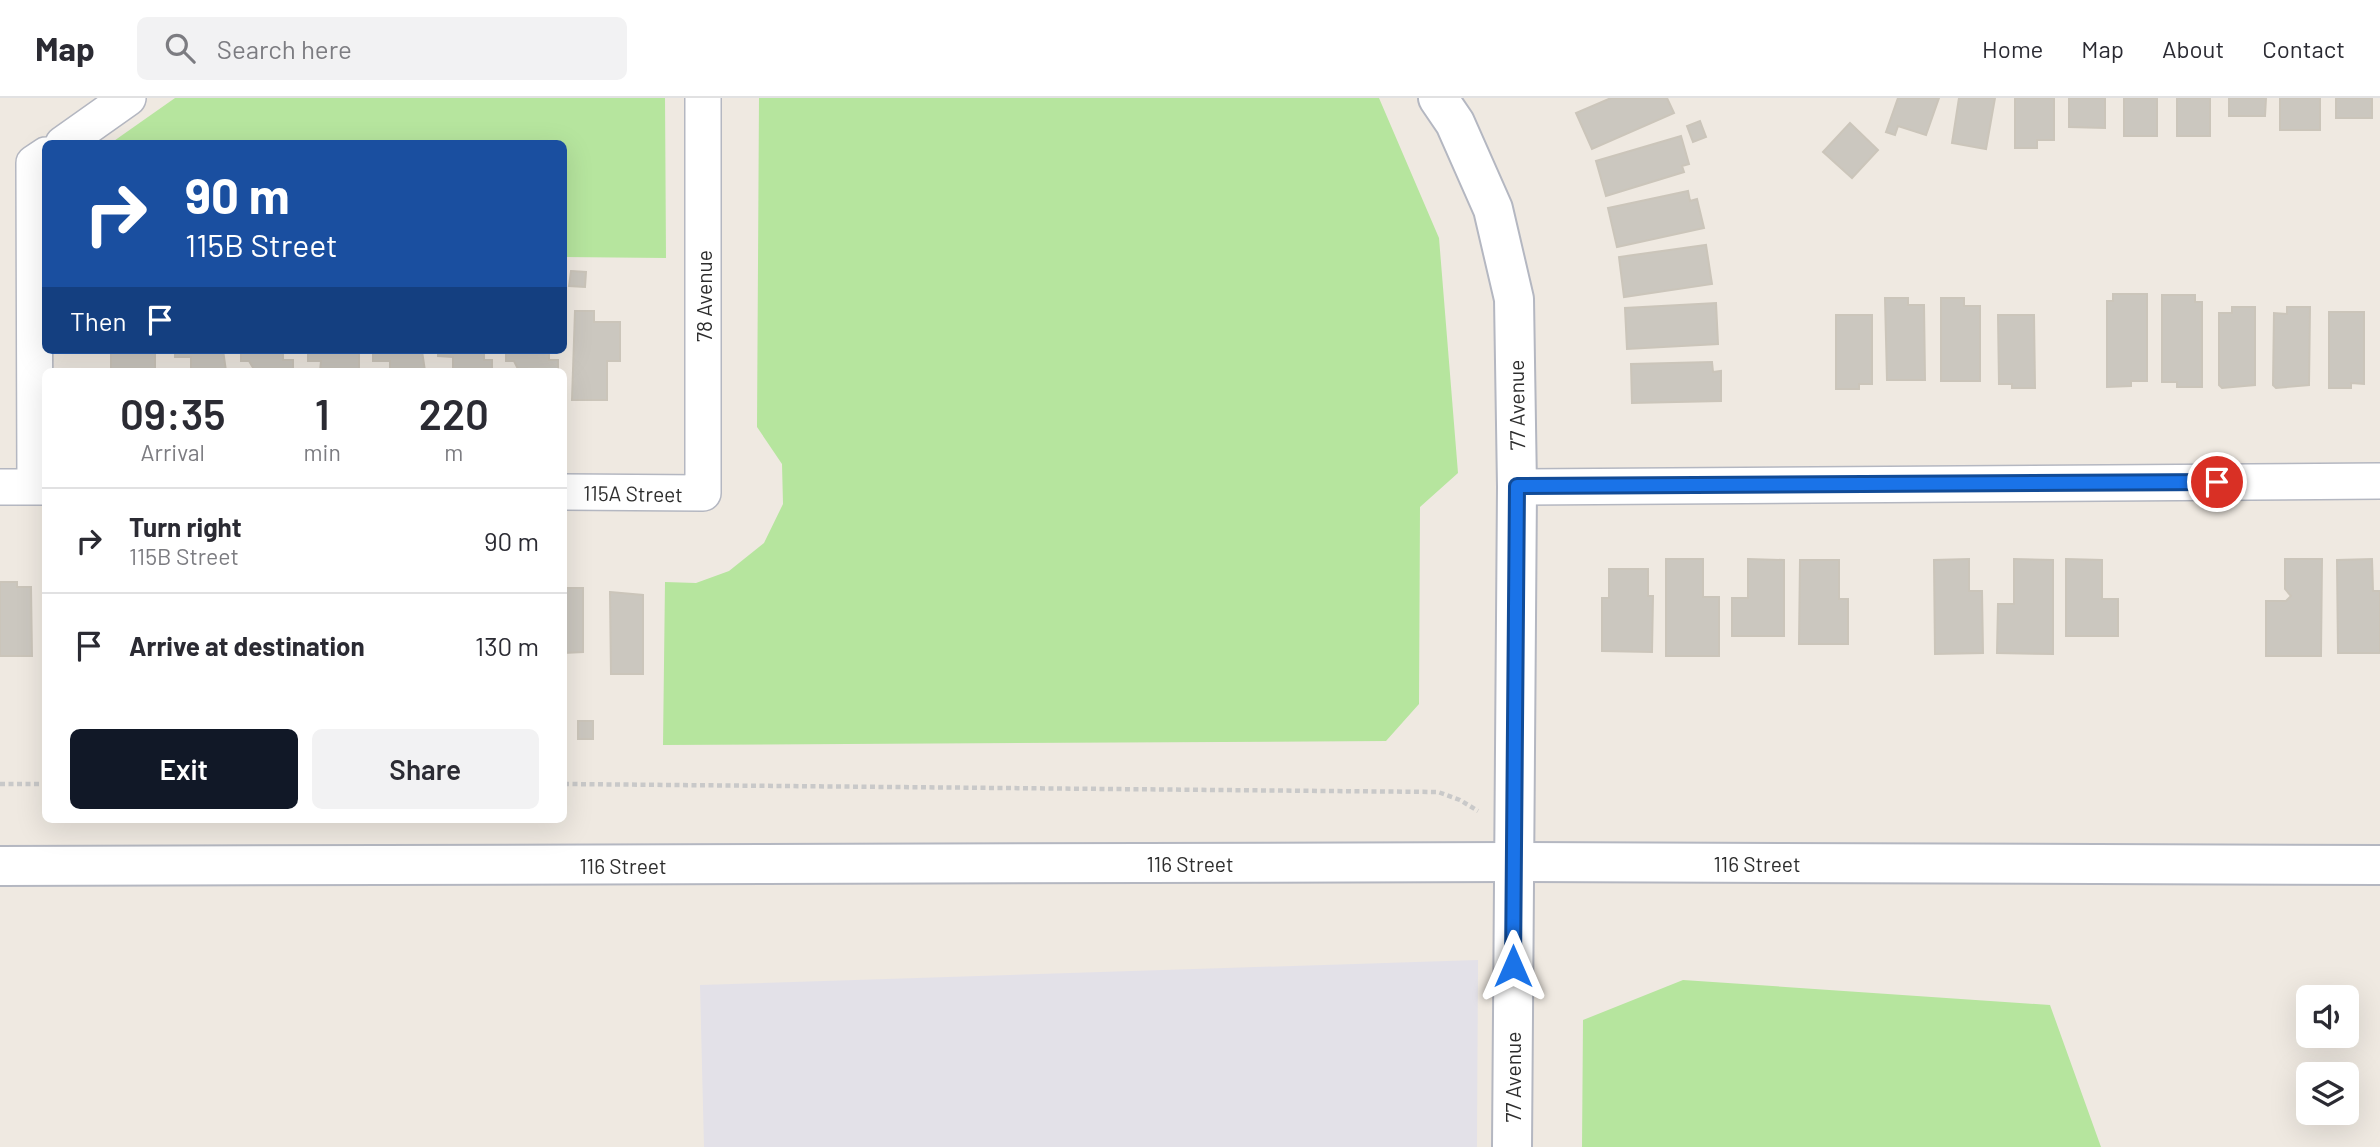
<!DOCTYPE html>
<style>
:root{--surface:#fff;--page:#f2f2f3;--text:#2b2b33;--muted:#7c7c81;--line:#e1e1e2;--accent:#111827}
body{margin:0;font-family:Barlow,sans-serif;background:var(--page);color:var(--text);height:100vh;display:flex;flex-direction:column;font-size:26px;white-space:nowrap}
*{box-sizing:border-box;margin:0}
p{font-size:23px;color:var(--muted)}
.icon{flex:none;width:38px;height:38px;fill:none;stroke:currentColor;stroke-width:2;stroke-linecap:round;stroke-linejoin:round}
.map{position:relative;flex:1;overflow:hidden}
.side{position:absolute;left:42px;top:270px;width:525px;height:455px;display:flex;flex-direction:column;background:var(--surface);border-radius:10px;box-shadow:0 7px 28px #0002}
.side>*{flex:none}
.guide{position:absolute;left:42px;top:42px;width:525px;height:214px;border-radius:10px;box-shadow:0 7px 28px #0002;background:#1a4fa0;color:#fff;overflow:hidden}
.tools{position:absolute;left:2296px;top:887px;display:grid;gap:14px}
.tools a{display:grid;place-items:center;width:63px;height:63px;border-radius:10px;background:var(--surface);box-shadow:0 7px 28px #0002;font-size:35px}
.pin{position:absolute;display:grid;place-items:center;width:60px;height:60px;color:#fff;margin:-30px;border:4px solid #fff;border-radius:50%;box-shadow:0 2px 7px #0007}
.me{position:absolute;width:77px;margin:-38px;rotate:0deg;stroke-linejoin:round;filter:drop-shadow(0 0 5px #0008)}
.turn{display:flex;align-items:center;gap:24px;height:147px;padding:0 28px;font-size:32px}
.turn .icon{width:91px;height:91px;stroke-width:2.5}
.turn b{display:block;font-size:49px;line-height:60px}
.then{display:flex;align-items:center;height:66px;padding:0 28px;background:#0003;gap:14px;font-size:26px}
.eta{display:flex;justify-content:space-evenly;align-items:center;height:119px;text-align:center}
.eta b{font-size:42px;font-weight:600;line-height:49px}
.cta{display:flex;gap:14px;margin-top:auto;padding:14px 28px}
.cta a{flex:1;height:80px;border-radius:10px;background:var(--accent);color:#fff;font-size:28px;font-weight:600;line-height:80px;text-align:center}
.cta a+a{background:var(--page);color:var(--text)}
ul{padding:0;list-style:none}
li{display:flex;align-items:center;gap:21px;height:105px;padding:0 28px;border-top:2px solid var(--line)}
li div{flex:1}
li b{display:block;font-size:26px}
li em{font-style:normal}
header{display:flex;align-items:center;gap:42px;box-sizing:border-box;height:98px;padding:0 35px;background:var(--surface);border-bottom:2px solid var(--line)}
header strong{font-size:33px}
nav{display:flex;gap:38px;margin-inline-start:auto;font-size:24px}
.search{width:490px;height:63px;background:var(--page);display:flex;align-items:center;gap:18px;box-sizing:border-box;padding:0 24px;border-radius:10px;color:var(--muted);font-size:26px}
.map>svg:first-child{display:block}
.industrial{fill:#e3e1e8}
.green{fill:#b6e59e}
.building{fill:#cbc7bf;stroke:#cbc5ba;stroke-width:2}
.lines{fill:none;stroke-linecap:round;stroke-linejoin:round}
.minor-casing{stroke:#b4b7c1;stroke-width:38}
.tertiary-casing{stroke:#b4b7c1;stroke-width:42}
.secondary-casing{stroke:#b4b7c1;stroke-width:42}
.path{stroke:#c9c9c9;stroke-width:4.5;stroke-dasharray:5 3.5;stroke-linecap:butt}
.minor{stroke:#fff;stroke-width:35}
.tertiary{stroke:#fff;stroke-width:38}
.secondary{stroke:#fff;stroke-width:38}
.route-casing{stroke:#114b97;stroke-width:18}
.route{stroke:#1a73e8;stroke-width:12}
.labels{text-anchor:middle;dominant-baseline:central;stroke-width:6;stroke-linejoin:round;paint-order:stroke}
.street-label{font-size:21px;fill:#2e2e2e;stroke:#fff}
</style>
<header>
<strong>Map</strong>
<div class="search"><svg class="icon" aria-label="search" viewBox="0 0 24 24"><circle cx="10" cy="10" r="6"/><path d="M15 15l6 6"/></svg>Search here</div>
<nav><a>Home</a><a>Map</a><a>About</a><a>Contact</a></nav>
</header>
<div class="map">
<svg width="2380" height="1049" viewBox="0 0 2380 1049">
<rect width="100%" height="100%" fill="#efe9e1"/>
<path class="industrial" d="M1478,862L1477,1049H704L700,887Z"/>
<path class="green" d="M175,0H665L666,160L564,159V46L111,45Z
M759,0H1379L1439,140L1458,375L1420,409L1419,606L1386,643L663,647L665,484L696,485L729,473L764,445L783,406L782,366L757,329Z
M1683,882L2050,907L2101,1049H1582L1583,922Z"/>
<path class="building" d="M1611,0H1667L1674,15L1592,51L1576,15Z
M1898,0H1939L1926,37L1898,28L1895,37L1886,34Z
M1959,0H1995L1986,51L1952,45Z
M2015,0H2054V42H2037V50H2015Z
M2069,0H2105V30L2069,29Z
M2124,0H2157V38H2124Z
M2177,0H2210V38H2177Z
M2229,0H2266L2265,18H2229Z
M2280,0H2320V32H2280Z
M2336,0H2372V20H2336Z
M1700,23L1706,39L1693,44L1687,28Z
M1850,25L1878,52L1852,80L1823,54Z
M1681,38L1689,66L1682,68L1684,74L1606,98L1596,63Z
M1688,93L1690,103L1697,101L1704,130L1617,149L1608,110Z
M1706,147L1712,186L1624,199L1619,159Z
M571,173L586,174L585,189L569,188Z
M2113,196H2147V283H2131V288L2107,289V203H2113Z
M2162,197H2195V204H2202V289H2177V284H2162Z
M1885,200H1908V207H1924L1925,282H1887Z
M1941,200H1964V208H1980V283H1941Z
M1716,205L1718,246L1627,251L1625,210Z
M2232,209H2255V287L2222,290L2219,287V215H2232Z
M2287,209H2310L2309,287L2276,290L2273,287L2274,215L2287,216Z
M575,213H594V224H620V263H607V302H572Z
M2329,214H2364V286L2351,285V290H2329Z
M1836,217H1872V286H1859V291H1836Z
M1998,217H2034L2035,290H2012V286H1999Z
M111,252H155V273H111Z
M175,252H223L226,273H191V259H175Z
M241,252H283V262H293V273H255L249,263H241Z
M308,252H359V273H320L321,263H308Z
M373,252L422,253L425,273H390V263H373Z
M438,252H484V262H492V273H453V259L438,258Z
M506,252H549V262H558V273H519L514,263H506Z
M1712,264L1713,274L1721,273V303L1632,305L1631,266Z
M1666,461H1703V499H1719V558H1666Z
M1748,461L1784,462V538H1732V500H1748Z
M1969,461V493H1982L1983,555L1935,556L1934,462Z
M2014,461L2053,462V556L1997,555L1998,506H2014Z
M2066,461L2102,462V501H2118V538H2066Z
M2285,461H2322L2321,558H2266V503H2286L2291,498L2285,491Z
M2372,461L2373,493H2380V555H2338L2337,462Z
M1800,462H1839V501H1848V546H1799Z
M1609,471H1648V498H1653L1652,554L1602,553V500H1609Z
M0,484H17V489H31L32,558H0Z
M564,490H583V554L564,555Z
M610,494L643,497V576H611Z
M578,623H593V641H578Z"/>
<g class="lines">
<defs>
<path id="minor" d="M63,46L128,0
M0,389H46
M35,389L34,65L46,57
M1517,389L2380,383
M564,394L703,395V0"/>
<path id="tertiary" d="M1438,0L1455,25L1493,111L1514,201L1517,389L1512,1049"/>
<path id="secondary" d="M0,768L1513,764L2380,767"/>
</defs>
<use href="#minor" class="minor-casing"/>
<use href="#tertiary" class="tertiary-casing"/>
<use href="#secondary" class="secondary-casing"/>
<path class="path" d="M0,686H46
M564,686L1438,694L1460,702L1478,713"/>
<use href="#minor" class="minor"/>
<use href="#tertiary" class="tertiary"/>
<use href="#secondary" class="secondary"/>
</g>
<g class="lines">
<defs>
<path id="route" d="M1513,868L1517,388L2217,384"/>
</defs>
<use href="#route" class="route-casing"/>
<use href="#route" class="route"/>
</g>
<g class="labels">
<g class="street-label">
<text transform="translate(703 198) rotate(-90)">78 Avenue</text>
<text transform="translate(1516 307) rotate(-91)">77 Avenue</text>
<text transform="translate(633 395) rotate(1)">115A Street</text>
<text x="1190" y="765">116 Street</text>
<text x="1757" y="765">116 Street</text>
<text x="623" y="767">116 Street</text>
<text transform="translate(1512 979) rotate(-90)">77 Avenue</text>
</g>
</g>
</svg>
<div class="tools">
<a><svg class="icon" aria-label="sound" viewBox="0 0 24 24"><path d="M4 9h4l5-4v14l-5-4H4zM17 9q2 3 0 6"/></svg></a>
<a><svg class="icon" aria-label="layers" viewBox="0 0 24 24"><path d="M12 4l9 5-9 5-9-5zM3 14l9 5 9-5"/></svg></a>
</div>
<div class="pin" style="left:2217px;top:384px;background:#d93025"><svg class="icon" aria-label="arrive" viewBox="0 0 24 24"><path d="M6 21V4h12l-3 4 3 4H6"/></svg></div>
<svg class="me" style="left:1513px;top:868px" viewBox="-20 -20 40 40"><path d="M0-17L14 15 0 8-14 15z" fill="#1a73e8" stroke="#fff" stroke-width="4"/></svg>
<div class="guide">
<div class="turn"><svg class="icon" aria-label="right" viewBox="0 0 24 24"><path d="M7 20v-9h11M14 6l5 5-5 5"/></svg><div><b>90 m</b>115B Street</div></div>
<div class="then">Then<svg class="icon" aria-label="arrive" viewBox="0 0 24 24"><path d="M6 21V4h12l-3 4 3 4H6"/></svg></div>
</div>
<section class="side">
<div class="eta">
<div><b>09:35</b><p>Arrival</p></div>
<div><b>1</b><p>min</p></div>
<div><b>220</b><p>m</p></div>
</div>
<ul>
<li><svg class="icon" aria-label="right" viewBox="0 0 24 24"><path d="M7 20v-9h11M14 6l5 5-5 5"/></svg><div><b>Turn right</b><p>115B Street</p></div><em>90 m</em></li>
<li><svg class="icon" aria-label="arrive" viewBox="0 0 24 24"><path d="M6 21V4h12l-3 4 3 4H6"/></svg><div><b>Arrive at destination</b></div><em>130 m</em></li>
</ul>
<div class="cta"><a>Exit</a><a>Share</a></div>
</section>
</div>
